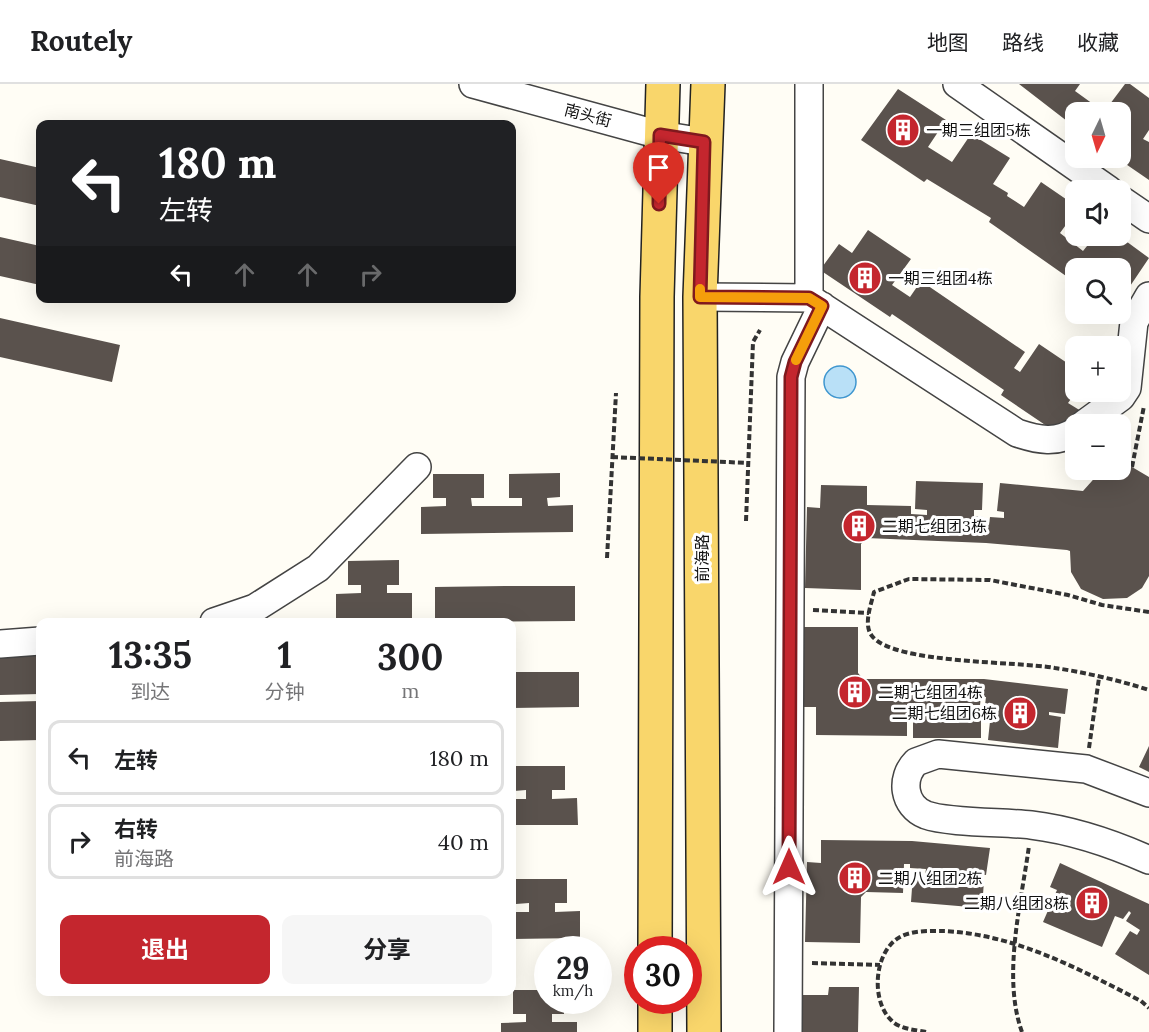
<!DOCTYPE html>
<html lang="zh">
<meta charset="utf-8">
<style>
:root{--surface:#fff;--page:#f6f6f6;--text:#202124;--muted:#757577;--line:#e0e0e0;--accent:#c4262e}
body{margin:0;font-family:Lora,"Noto Sans SC",serif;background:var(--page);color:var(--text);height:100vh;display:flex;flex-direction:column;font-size:22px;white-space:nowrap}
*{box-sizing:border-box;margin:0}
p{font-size:20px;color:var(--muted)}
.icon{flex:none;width:33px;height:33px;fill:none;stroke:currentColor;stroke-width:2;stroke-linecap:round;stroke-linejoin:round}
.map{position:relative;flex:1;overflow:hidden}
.panel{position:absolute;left:36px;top:534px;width:480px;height:378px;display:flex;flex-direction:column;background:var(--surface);border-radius:12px;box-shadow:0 6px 24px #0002}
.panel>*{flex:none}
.banner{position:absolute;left:36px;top:36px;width:480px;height:183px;border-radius:12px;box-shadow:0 6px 24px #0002;background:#202124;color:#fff;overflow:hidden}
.needle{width:39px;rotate:185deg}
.controls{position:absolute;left:1065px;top:18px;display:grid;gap:12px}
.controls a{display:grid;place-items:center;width:66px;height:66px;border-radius:12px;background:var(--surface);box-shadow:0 6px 24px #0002;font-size:30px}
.speed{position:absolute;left:534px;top:852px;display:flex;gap:12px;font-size:30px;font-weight:700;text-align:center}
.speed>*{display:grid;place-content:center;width:78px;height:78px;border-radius:50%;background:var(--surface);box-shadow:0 6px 24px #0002;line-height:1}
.speed small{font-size:15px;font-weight:400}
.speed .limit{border:9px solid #d22;background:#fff;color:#111}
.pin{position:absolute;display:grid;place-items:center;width:51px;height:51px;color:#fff;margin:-62px -26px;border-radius:50% 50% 50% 0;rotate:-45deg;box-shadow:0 0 6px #0007}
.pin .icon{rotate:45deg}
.me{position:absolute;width:66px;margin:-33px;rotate:0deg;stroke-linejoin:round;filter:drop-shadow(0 0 4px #0008)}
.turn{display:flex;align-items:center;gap:21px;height:126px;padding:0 24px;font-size:27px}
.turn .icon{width:78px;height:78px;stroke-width:2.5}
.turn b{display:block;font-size:42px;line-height:51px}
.lanes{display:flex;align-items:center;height:57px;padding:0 24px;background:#0003;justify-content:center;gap:30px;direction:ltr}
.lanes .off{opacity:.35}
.eta{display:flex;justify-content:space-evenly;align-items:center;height:102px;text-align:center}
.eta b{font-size:36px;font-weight:700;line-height:42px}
.cta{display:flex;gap:12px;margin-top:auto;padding:12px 24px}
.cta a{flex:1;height:69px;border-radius:12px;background:var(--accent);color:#fff;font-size:24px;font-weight:700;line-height:69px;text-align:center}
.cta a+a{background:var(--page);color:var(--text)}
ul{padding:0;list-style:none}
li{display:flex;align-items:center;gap:18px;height:75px;margin:0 12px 9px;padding:0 12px;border:3px solid var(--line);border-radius:12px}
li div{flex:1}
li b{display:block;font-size:22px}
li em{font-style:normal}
header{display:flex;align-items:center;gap:36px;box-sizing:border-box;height:84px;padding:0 30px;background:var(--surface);border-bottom:2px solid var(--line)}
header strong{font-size:28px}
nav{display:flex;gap:33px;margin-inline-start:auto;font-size:21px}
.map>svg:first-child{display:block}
.water{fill:#b9e0f7;stroke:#3f96cf;stroke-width:1.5}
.building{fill:#5a524d}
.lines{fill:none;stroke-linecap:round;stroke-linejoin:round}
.minor-casing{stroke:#444;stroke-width:30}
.major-casing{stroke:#222;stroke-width:36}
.path{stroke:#333;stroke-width:4;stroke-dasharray:6 3;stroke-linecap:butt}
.minor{stroke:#fff;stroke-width:27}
.major{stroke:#f9d66b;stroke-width:33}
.path-bridge{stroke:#333;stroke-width:4;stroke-dasharray:6 3;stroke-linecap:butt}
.route-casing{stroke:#7f191e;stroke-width:15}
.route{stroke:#c4262e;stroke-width:10}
.slow{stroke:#f59e0b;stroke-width:10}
.labels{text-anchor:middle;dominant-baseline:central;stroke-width:6;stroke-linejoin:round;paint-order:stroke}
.street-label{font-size:16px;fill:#111;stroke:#fff}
.poi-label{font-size:16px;fill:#111;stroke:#fff;text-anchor:start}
</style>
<header>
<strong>Routely</strong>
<nav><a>地图</a><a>路线</a><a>收藏</a></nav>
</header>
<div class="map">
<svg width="1149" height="948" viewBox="0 0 1149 948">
<rect width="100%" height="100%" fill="#fffdf5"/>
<path class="water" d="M824 298a16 16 0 1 1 32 0a16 16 0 1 1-32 0Z"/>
<path class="building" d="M1019,0H1080L1075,7L1104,28L1125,0H1130L1149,14V46L1143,55L1149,58V96L1117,74H1120V28H1076V44Z
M898,5L946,36L928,63L952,78L971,50L1010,74L993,100L1008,109L1007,112L1024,123L1041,98L1076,122V127L1060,149L1083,167L1095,152H1119L1149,174L1120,217V184H1076V199L989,138L991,134L927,95L924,98L861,56Z
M0,75L40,84V122L0,113Z
M868,146L911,175L892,201L910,213L921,197L1025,268L1014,284L1020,288L1039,260L1076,285V308L1068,319L1081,327L1063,353L1001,311L1004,306L892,230L890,233L820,186L839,160L852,169Z
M0,153L40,162V201L0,192Z
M0,234L120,261L112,298L0,273Z
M1120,382L1132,383L1149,393V492L1142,504L1127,514L1103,515L1081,505L1071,488L1070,467L1067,466L986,459L866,454L861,460V506L805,504L807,423L820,424L821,401L867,402V421L911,422V430L927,431V426L915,425L916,397L983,399L982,426H974V432L983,433V440L989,441L990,433L1004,434V428L997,427L1000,399L1083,407L1100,388L1120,386Z
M560,389V413L547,414L548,422L573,421V448L421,450V423L446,422V414H433V390H484V414H471L472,422H522V414H509V390Z
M399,476V501H387V509H412V535L336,536V510L361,509V501H348V477Z
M505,502H575V537L435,538V503Z
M803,543H858V589L863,595H984L1068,605L1065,630L1049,628V631L1061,633L1058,664L988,656L991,628L998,629L999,623L985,621L986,613H981L980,621H972L973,627H981V654H913V626H925V620H907V652L816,651V623H803Z
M40,568V610L0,611V570Z
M512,588H579V623L512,624Z
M40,617V656L0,657V618Z
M1149,662V688L1139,683Z
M514,682H565V706H552V715L577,714L578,741H512V715H526V706L514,707Z
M821,756L912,757L990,764L986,791L977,790L976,797H984L982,824L911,818L913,790L925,791L926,785L910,784V780H904L903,809L866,808L861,813L860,859L805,858L807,778L821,779Z
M1060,779L1149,820V891L1115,870L1130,847L1137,851L1140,846L1126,837L1131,829L1129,827L1123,835L1115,832L1102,863L1043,838L1057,806L1050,803Z
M516,795H567V819H555V828L580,827V854L512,855V828H529V819L516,820Z
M829,903H859L858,948H801L802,911H828Z
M513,906H548V916H564V930H552V938H577V948H501V939L526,938V930H513Z"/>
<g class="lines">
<defs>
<path id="minor" d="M473,0L660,51L704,58
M957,0L1109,106
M1120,115L1149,135
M700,213L809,214L1017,349C1038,356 1057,360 1076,347
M809,214V0
M1084,340L1121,313L1127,304L1134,238L1149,212
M214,538L255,524L318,484L417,383
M0,560L40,557
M1149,709L1086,685L938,670L916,678C900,694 903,722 926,731C948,739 1004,738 1031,741C1072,746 1111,759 1149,776
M788,948L791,293L795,278L822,222"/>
<path id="major" d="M655,866L657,213L663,0
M655,948V916
M704,948L700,213L708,0"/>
</defs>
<use href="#minor" class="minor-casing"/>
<use href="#major" class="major-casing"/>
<path class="path" d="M1132,383L1144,322
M746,437L753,258L760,246
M607,474L616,309
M813,526L869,529
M1149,528L1102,521L1068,511L990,496L909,495L874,508C871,521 863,541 872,552C894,580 1016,577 1055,584C1083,588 1122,597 1149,606
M1089,664L1099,594
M812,879L880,881
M926,948C916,946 900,945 892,937C870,917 874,867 900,853C913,846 932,847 945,847C1017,851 1079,885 1141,917L1149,924
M1022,948C1002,893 1021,820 1029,762"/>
<use href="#minor" class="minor"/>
<use href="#major" class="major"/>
<path class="path-bridge" d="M612,373L749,379"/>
</g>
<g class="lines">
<defs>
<path id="route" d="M659,120L660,51L704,58L700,213L809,214L822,222L795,278L791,293L789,783"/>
</defs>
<use href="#route" class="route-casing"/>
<use href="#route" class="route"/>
<path class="slow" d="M700,205V213L809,214L822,222L796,276"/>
</g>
<defs>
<symbol id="building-disc" viewBox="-11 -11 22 22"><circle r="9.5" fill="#c4262e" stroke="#fff"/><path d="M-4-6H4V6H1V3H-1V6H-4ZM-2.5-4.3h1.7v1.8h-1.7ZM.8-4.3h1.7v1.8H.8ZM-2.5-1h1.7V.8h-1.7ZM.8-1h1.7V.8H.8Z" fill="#fff"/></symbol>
</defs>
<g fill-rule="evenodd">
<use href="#building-disc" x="884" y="27" width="38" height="38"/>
<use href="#building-disc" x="846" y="175" width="38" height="38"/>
<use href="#building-disc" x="840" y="423" width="38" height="38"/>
<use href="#building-disc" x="836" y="589" width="38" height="38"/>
<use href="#building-disc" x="1001" y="610" width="38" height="38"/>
<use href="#building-disc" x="836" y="775" width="38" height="38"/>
<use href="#building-disc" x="1073" y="800" width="38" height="38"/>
</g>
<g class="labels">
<g class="street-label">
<text transform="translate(588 31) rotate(15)">南头街</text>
<text transform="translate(702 474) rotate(-90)">前海路</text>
</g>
<g class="poi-label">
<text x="926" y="46">一期三组团5栋</text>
<text x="888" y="194">一期三组团4栋</text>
<text x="882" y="442">二期七组团3栋</text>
<text x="878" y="608">二期七组团4栋</text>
<text x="997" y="629" text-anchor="end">二期七组团6栋</text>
<text x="878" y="794">二期八组团2栋</text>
<text x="1069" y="819" text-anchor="end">二期八组团8栋</text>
</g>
</g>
</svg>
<div class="controls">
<a><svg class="needle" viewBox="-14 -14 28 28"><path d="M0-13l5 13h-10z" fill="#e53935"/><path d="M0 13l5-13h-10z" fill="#757577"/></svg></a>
<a><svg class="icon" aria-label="sound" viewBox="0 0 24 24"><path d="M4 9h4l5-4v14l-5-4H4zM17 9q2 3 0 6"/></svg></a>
<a><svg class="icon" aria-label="search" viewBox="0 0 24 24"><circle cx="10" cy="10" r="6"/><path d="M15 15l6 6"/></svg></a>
<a>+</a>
<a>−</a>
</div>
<div class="speed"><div>29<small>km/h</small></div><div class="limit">30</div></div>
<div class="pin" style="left:659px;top:120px;background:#d93025"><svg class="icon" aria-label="arrive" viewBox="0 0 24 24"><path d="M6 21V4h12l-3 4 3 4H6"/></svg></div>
<svg class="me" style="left:789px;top:783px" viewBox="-20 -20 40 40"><path d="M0-17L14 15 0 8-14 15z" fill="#c4262e" stroke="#fff" stroke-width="4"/></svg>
<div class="banner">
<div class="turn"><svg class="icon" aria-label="left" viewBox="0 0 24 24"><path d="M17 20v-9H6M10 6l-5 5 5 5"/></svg><div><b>180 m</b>左转</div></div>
<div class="lanes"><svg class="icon" aria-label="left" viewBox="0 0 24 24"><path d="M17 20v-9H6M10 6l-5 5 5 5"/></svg><svg class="icon off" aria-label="ahead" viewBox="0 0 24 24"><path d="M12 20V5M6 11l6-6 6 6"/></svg><svg class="icon off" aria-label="ahead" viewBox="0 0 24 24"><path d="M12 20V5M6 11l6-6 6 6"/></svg><svg class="icon off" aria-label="right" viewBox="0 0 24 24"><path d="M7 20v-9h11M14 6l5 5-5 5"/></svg></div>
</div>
<section class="panel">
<div class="eta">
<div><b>13:35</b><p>到达</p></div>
<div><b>1</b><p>分钟</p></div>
<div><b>300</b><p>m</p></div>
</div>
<ul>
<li><svg class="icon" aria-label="left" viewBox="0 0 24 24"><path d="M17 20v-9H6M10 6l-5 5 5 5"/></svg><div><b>左转</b></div><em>180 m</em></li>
<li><svg class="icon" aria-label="right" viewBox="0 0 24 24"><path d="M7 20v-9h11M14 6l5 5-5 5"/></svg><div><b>右转</b><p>前海路</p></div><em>40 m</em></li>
</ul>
<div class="cta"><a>退出</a><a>分享</a></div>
</section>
</div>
